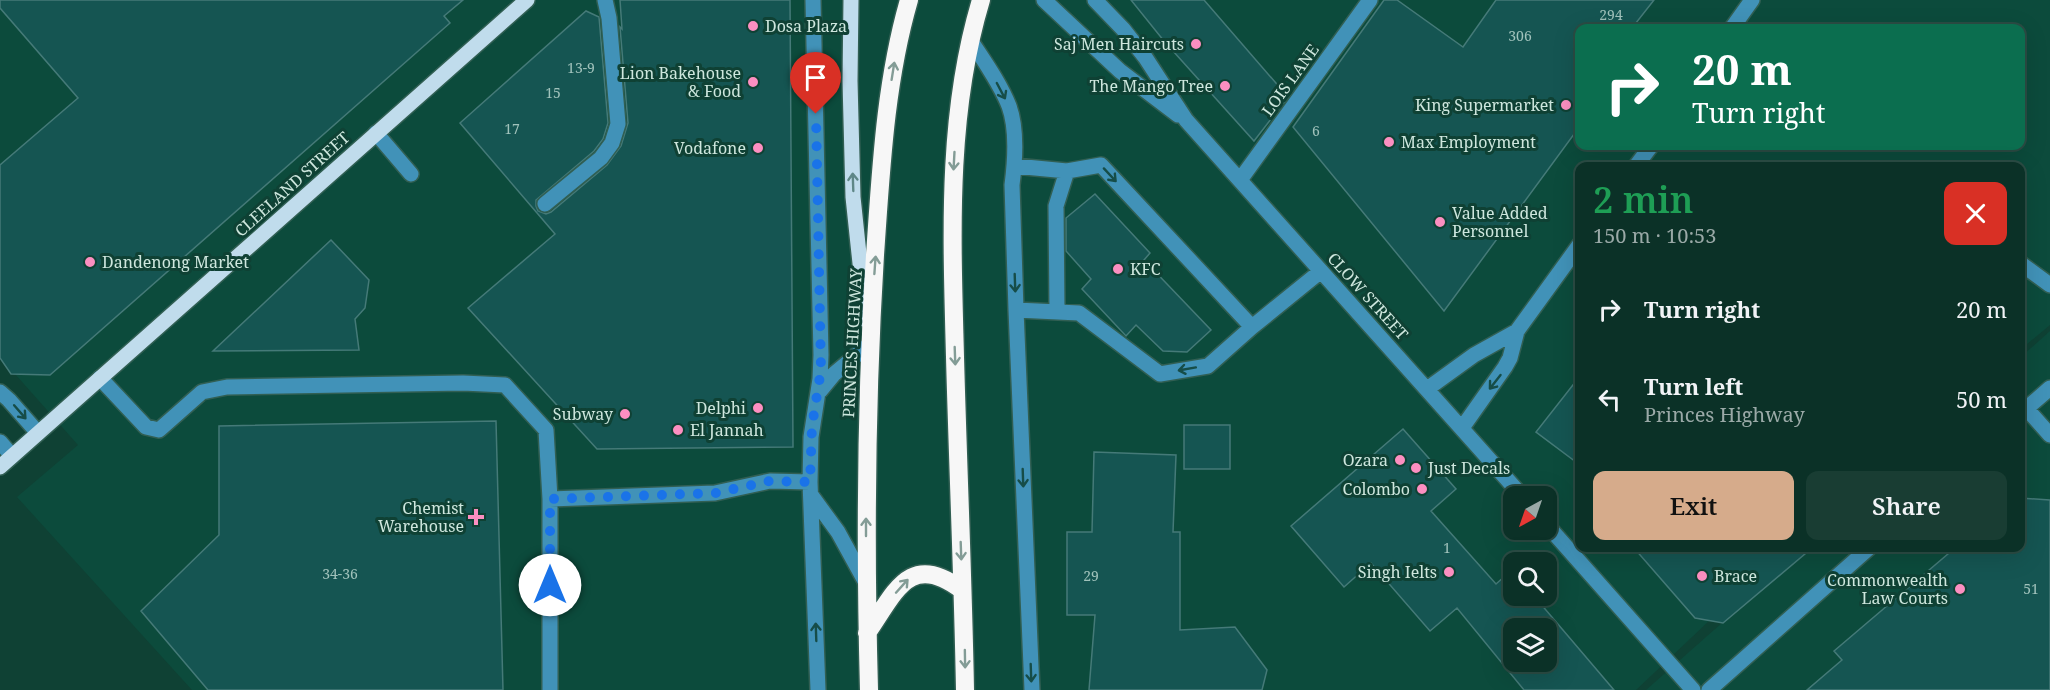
<!DOCTYPE html>
<meta charset="utf-8">
<style>
:root{--surface:#0b3127;--page:#193d33;--text:#f1f3f6;--muted:#9aa9a7;--line:#2b4c44;--accent:#d6ab8b}
body{margin:0;font-family:"Noto Serif",serif;background:var(--page);color:var(--text);height:100vh;display:flex;flex-direction:column;font-size:22px;white-space:nowrap}
*{box-sizing:border-box;margin:0}
p{font-size:20px;color:var(--muted)}
.icon{flex:none;width:33px;height:33px;fill:none;stroke:currentColor;stroke-width:2;stroke-linecap:round;stroke-linejoin:round}
.map{position:relative;flex:1;overflow:hidden}
.panel{position:absolute;left:1575px;top:162px;width:450px;height:390px;display:flex;flex-direction:column;background:var(--surface);border-radius:12px;box-shadow:0 6px 24px #0002,0 0 0 2px var(--line)}
.panel>*{flex:none}
.banner{position:absolute;left:1575px;top:24px;width:450px;height:126px;border-radius:12px;box-shadow:0 6px 24px #0002,0 0 0 2px var(--line);background:#0b6e4f;color:#fff;overflow:hidden}
.needle{width:39px;rotate:220deg}
.buttons{position:absolute;left:1503px;top:486px;display:grid;gap:12px}
.buttons a{display:grid;place-items:center;width:54px;height:54px;border-radius:12px;background:var(--surface);box-shadow:0 6px 24px #0002,0 0 0 2px var(--line);font-size:30px}
.pin{position:absolute;display:grid;place-items:center;width:51px;height:51px;color:#fff;margin:-62px -26px;border-radius:50% 50% 50% 0;rotate:-45deg;box-shadow:0 0 6px #0007}
.pin .icon{rotate:45deg}
.me{position:absolute;width:66px;margin:-33px;rotate:0deg;stroke-linejoin:round;filter:drop-shadow(0 0 4px #0008)}
.turn{display:flex;align-items:center;gap:21px;height:126px;padding:0 18px;font-size:27px}
.turn .icon{width:78px;height:78px;stroke-width:2.5}
.turn b{display:block;font-size:42px;line-height:51px}
.round{display:grid;place-items:center;flex:none;width:63px;height:63px;border-radius:12px;background:var(--page)}
.overview{display:flex;align-items:center;justify-content:space-between;height:102px;padding:0 18px}
h1{font-size:36px;font-weight:600;line-height:45px;color:#1e9e55}
.button{display:flex;gap:12px;margin-top:auto;padding:12px 18px}
.button a{flex:1;height:69px;border-radius:12px;background:var(--accent);color:#111;font-size:24px;font-weight:600;line-height:69px;text-align:center}
.button a+a{background:var(--page);color:var(--text)}
ul{padding:0;list-style:none}
li{display:flex;align-items:center;gap:18px;height:90px;padding:0 18px}
li div{flex:1}
li b{display:block;font-size:22px}
li em{font-style:normal}
.map>svg:first-child{display:block}
.built{fill:#0c4b3c;fill-rule:evenodd}
.building{fill:#155552;stroke:#457a78;stroke-width:1.5;fill-rule:evenodd}
.lines{fill:none;stroke-linecap:round;stroke-linejoin:round}
.minor-casing{stroke:#315f53;stroke-width:18}
.major-casing{stroke:#315f53;stroke-width:18}
.highway-casing{stroke:#315f53;stroke-width:21}
.minor{stroke:#4192b8;stroke-width:15}
.major{stroke:#c0dcec;stroke-width:15}
.highway{stroke:#f7f7f7;stroke-width:18}
.oneway{stroke:#839c96}
.oneway2{stroke:#164d48}
.oneway3{stroke:#5f8787}
.route{stroke:#1a73e8;stroke-width:10;stroke-dasharray:0 18}
.poi-dot{fill:#fc8fc1;stroke:#0f4134;stroke-width:2}
.labels{text-anchor:middle;dominant-baseline:central;stroke-width:6;stroke-linejoin:round;paint-order:stroke}
.number-label{font-size:14px;fill:#a0c2bb}
.poi-label{font-size:16px;fill:#cee7de;stroke:#0f4134;text-anchor:end}
.street-label{font-size:16px;fill:#cee7de;stroke:#0f4134}
</style>
<div class="map">
<svg width="2050" height="690" viewBox="0 0 2050 690">
<rect width="100%" height="100%" fill="#0f4134"/>
<path class="built" d="M0,0H2050V325L2021,349L2020,166H1580V548H1786L1636,690H192L17,497L78,445L0,357ZM1580,28H2020V146H1580ZM1514,496H1546V530H1514ZM1514,562H1546V596H1514ZM1514,628H1546V662H1514Z
M2050,331V690H1646L1807,548H2020L2021,357Z"/>
<path class="building" d="M0,0H463L444,16L450,23L50,375L11,374L0,358V165L78,98L0,8Z
M620,0H790L793,447L597,449L468,308L555,234L460,123L586,11L599,17L608,123L603,139L594,151L536,200V206L538,211L546,214L551,212L607,165L621,146L628,123L620,27L622,29Z
M1131,0H1204L1288,97L1254,141L1164,41Z
M1384,0H1397L1463,47L1496,0H1654L1632,28H1580V126L1444,311L1293,127Z
M1095,194L1150,253L1144,260L1211,330L1187,352L1163,351L1136,325L1126,336L1082,289L1091,279L1066,251V218Z
M331,240L369,280L365,308L355,319L359,350L213,351Z
M1580,376V465L1536,432Z
M496,421L503,690H208L141,611L219,535V426Z
M1184,425H1230V469H1184Z
M1403,429L1456,489L1431,511L1496,584L1514,568V596H1534L1614,690H1524L1457,608L1430,631L1371,563L1344,587L1291,526ZM1514,628H1546V662H1514Z
M1094,452L1176,455L1173,532H1180V630L1235,627L1267,670L1262,690H1089L1095,615H1067V532H1092Z
M2020,498L2050,500V690H1807L1842,660L1834,651L1955,548H2020Z
M1634,548H1812L1723,623L1695,618Z"/>
<g class="lines">
<defs>
<path id="minor" d="M813,0L821,355L820,379L811,437L810,482L818,690
M1044,0L1120,71L1178,115
M1095,0L1123,29L1145,57L1186,120L1522,496
M1732,28L1752,0
M971,41C984,61 1000,83 1009,106C1017,128 1015,162 1012,185L1016,310L1032,690
M376,133L411,174
M1015,166L1067,171L1101,165L1252,327L1321,271
M1636,166L1651,146
M1240,180L1370,0
M545,204L601,158L612,143L618,124L609,18L605,0
M2020,263L2050,285
M1016,310L1079,313L1160,374L1208,366L1252,327
M1057,311L1056,206L1067,171
M100,378L146,427L159,430L202,392L227,387L463,383L505,385L546,430L550,499V690
M1427,389L1474,355L1517,331
M820,391L834,374L870,344
M0,392L9,400L38,433
M2026,408L2050,435
M2020,414L2050,388
M1462,428L1505,367L1510,358L1517,331L1580,244
M0,442L12,456
M811,495L838,532L866,583
M550,499L715,493L770,481L810,482
M1546,524L1693,690
M1709,690L1869,548"/>
<path id="major" d="M851,0L850,81L853,197L866,320
M0,467L527,0"/>
<path id="highway" d="M867,633C895,593 909,550 962,590
M869,690C865,545 866,400 875,255C881,170 885,83 909,0
M965,690C963,579 958,468 955,357C952,238 946,116 981,0"/>
</defs>
<use href="#minor" class="minor-casing"/>
<use href="#major" class="major-casing"/>
<use href="#highway" class="highway-casing"/>
<use href="#minor" class="minor"/>
<use href="#major" class="major"/>
<use href="#highway" class="highway"/>
</g>
<defs><path id="oneway-shaft" d="M-6 0H5M1.5-3L5.5 0L1.5 3" fill="none" stroke-width="1.6" stroke-linecap="round" stroke-linejoin="round" transform="scale(1.5)"/></defs>
<g class="oneway">
<use href="#oneway-shaft" transform="translate(893 71) rotate(-81)"/>
<use href="#oneway-shaft" transform="translate(954 161) rotate(93)"/>
<use href="#oneway-shaft" transform="translate(875 265) rotate(-86)"/>
<use href="#oneway-shaft" transform="translate(955 356) rotate(88)"/>
<use href="#oneway-shaft" transform="translate(866 527) rotate(-90)"/>
<use href="#oneway-shaft" transform="translate(961 551) rotate(88)"/>
<use href="#oneway-shaft" transform="translate(902 586) rotate(-48)"/>
<use href="#oneway-shaft" transform="translate(965 659) rotate(89)"/>
</g>
<g class="oneway2">
<use href="#oneway-shaft" transform="translate(1001 91) rotate(62)"/>
<use href="#oneway-shaft" transform="translate(1110 175) rotate(47)"/>
<use href="#oneway-shaft" transform="translate(1015 283) rotate(88)"/>
<use href="#oneway-shaft" transform="translate(1187 369) rotate(170)"/>
<use href="#oneway-shaft" transform="translate(1495 382) rotate(128)"/>
<use href="#oneway-shaft" transform="translate(20 412) rotate(49)"/>
<use href="#oneway-shaft" transform="translate(1023 478) rotate(88)"/>
<use href="#oneway-shaft" transform="translate(816 632) rotate(-92)"/>
<use href="#oneway-shaft" transform="translate(1031 673) rotate(88)"/>
</g>
<use class="oneway3" href="#oneway-shaft" transform="translate(853 182) rotate(-92)"/>
<g class="lines">
<path class="route" d="M550,585V499L716,493L770,481L810,482L812,426L821,370L816,114"/>
</g>
<g class="poi-dot">
<circle cx="753" cy="26" r="6"/>
<circle cx="1196" cy="44" r="6"/>
<circle cx="753" cy="82" r="6"/>
<circle cx="1225" cy="86" r="6"/>
<circle cx="1566" cy="105" r="6"/>
<circle cx="1389" cy="142" r="6"/>
<circle cx="758" cy="148" r="6"/>
<circle cx="1440" cy="222" r="6"/>
<circle cx="90" cy="262" r="6"/>
<circle cx="1118" cy="269" r="6"/>
<circle cx="758" cy="408" r="6"/>
<circle cx="625" cy="414" r="6"/>
<circle cx="678" cy="430" r="6"/>
<circle cx="1400" cy="460" r="6"/>
<circle cx="1416" cy="468" r="6"/>
<circle cx="1422" cy="489" r="6"/>
<path d="M473 508h6v6h6v6h-6v6h-6v-6h-6v-6h6z"/>
<circle cx="1449" cy="572" r="6"/>
<circle cx="1702" cy="576" r="6"/>
<circle cx="1960" cy="589" r="6"/>
</g>
<g class="labels">
<g class="number-label">
<text x="1611" y="14">294</text>
<text x="1520" y="35">306</text>
<text x="581" y="67">13-9</text>
<text x="553" y="92">15</text>
<text x="512" y="128">17</text>
<text x="1316" y="130">6</text>
<text x="1447" y="547">1</text>
<text x="340" y="573">34-36</text>
<text x="1091" y="575">29</text>
<text x="2031" y="588">51</text>
</g>
<g class="poi-label">
<text x="765" y="26" text-anchor="start">Dosa Plaza</text>
<text x="1184" y="44">Saj Men Haircuts</text>
<text x="741" y="73">Lion Bakehouse<tspan x="741" dy="18">&amp; Food</tspan></text>
<text x="1213" y="86">The Mango Tree</text>
<text x="1554" y="105">King Supermarket</text>
<text x="1401" y="142" text-anchor="start">Max Employment</text>
<text x="746" y="148">Vodafone</text>
<text x="1452" y="213" text-anchor="start">Value Added<tspan x="1452" dy="18">Personnel</tspan></text>
<text x="102" y="262" text-anchor="start">Dandenong Market</text>
<text x="1130" y="269" text-anchor="start">KFC</text>
<text x="746" y="408">Delphi</text>
<text x="613" y="414">Subway</text>
<text x="690" y="430" text-anchor="start">El Jannah</text>
<text x="1388" y="460">Ozara</text>
<text x="1428" y="468" text-anchor="start">Just Decals</text>
<text x="1410" y="489">Colombo</text>
<text x="464" y="508">Chemist<tspan x="464" dy="18">Warehouse</tspan></text>
<text x="1437" y="572">Singh Ielts</text>
<text x="1714" y="576" text-anchor="start">Brace</text>
<text x="1948" y="580">Commonwealth<tspan x="1948" dy="18">Law Courts</tspan></text>
</g>
<g class="street-label">
<text transform="translate(1290 80) rotate(-54)">LOIS LANE</text>
<text transform="translate(292 184) rotate(-42)">CLEELAND STREET</text>
<text transform="translate(1368 296) rotate(48)">CLOW STREET</text>
<text transform="translate(852 343) rotate(-87)">PRINCES HIGHWAY</text>
</g>
</g>
</svg>
<div class="buttons">
<a><svg class="needle" viewBox="-14 -14 28 28"><path d="M0-13l5 13h-10z" fill="#e53935"/><path d="M0 13l5-13h-10z" fill="#9aa9a7"/></svg></a>
<a><svg class="icon" aria-label="search" viewBox="0 0 24 24"><circle cx="10" cy="10" r="6"/><path d="M15 15l6 6"/></svg></a>
<a><svg class="icon" aria-label="layers" viewBox="0 0 24 24"><path d="M12 4l9 5-9 5-9-5zM3 14l9 5 9-5"/></svg></a>
</div>
<div class="pin" style="left:816px;top:114px;background:#d93025"><svg class="icon" aria-label="arrive" viewBox="0 0 24 24"><path d="M6 21V4h12l-3 4 3 4H6"/></svg></div>
<svg class="me" style="left:550px;top:585px" viewBox="-20 -20 40 40"><circle r="19" fill="#fff"/><path d="M0-13L10 11 0 6-10 11z" fill="#1a73e8"/></svg>
<div class="banner">
<div class="turn"><svg class="icon" aria-label="right" viewBox="0 0 24 24"><path d="M7 20v-9h11M14 6l5 5-5 5"/></svg><div><b>20 m</b>Turn right</div></div>
</div>
<section class="panel">
<div class="overview"><div><h1>2 min</h1><p>150 m · 10:53</p></div><a class="round" style="background:#d93025;color:#fff"><svg class="icon" aria-label="close" viewBox="0 0 24 24"><path d="M6 6l12 12M18 6L6 18"/></svg></a></div>
<ul>
<li><svg class="icon" aria-label="right" viewBox="0 0 24 24"><path d="M7 20v-9h11M14 6l5 5-5 5"/></svg><div><b>Turn right</b></div><em>20 m</em></li>
<li><svg class="icon" aria-label="left" viewBox="0 0 24 24"><path d="M17 20v-9H6M10 6l-5 5 5 5"/></svg><div><b>Turn left</b><p>Princes Highway</p></div><em>50 m</em></li>
</ul>
<div class="button"><a>Exit</a><a>Share</a></div>
</section>
</div>
